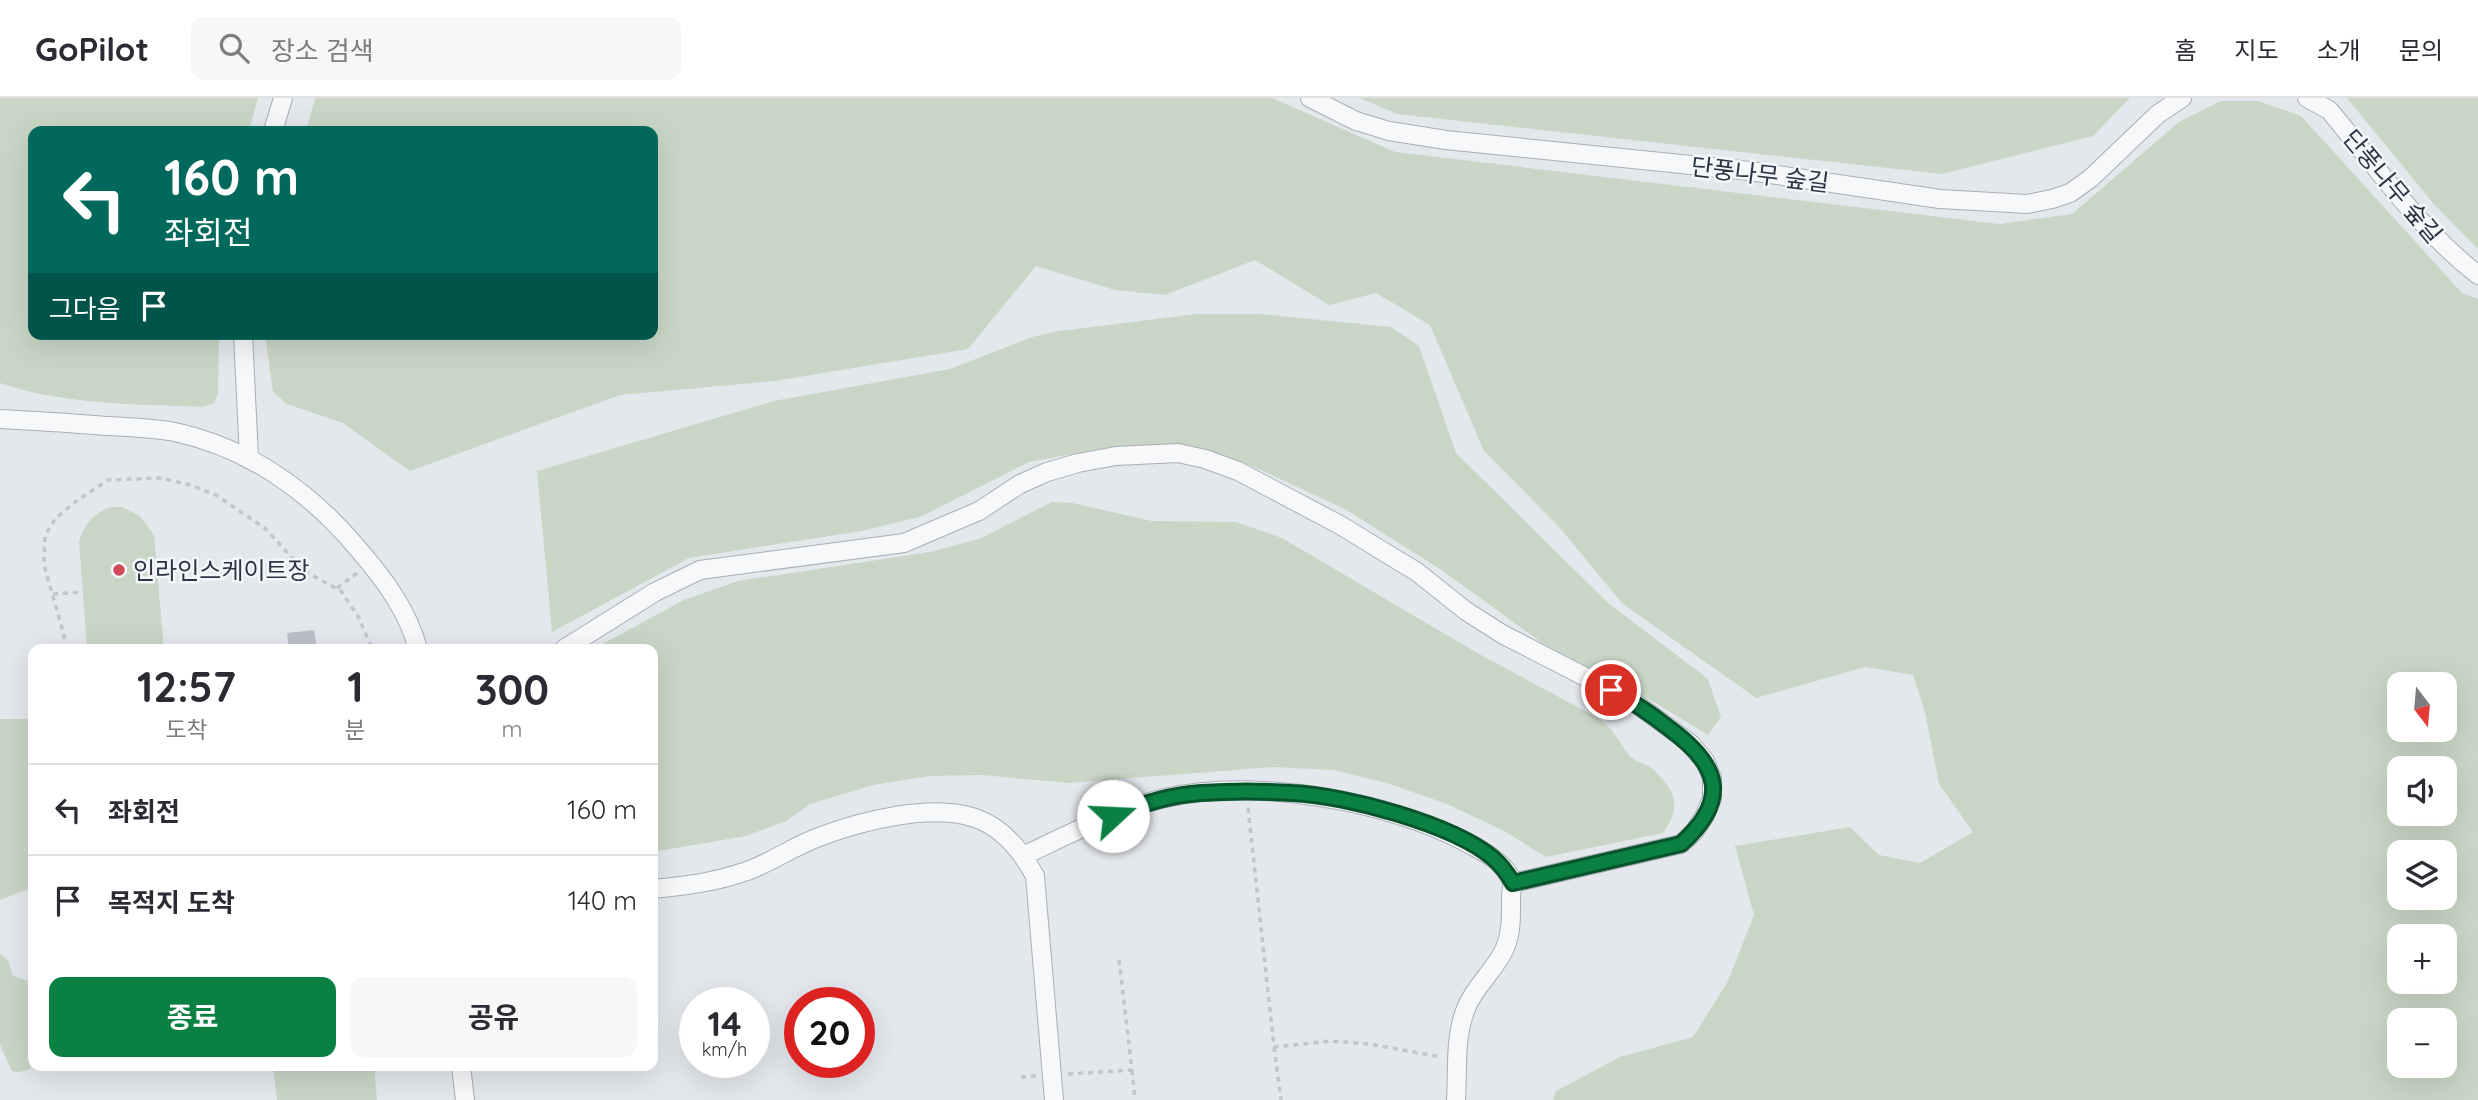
<!DOCTYPE html>
<html lang="ko">
<meta charset="utf-8">
<style>
:root{--surface:#fff;--page:#f7f7f7;--text:#2b2b33;--muted:#7c7c81;--line:#e1e1e2;--accent:#0b8043}
body{margin:0;font-family:Quicksand,"Noto Sans KR",sans-serif;background:var(--page);color:var(--text);height:100vh;display:flex;flex-direction:column;font-size:26px;white-space:nowrap}
*{box-sizing:border-box;margin:0}
p{font-size:23px;color:var(--muted)}
.icon{flex:none;width:38px;height:38px;fill:none;stroke:currentColor;stroke-width:2;stroke-linecap:round;stroke-linejoin:round}
.map{position:relative;flex:1;overflow:hidden}
.drawer{position:absolute;left:28px;top:546px;width:630px;height:427px;display:flex;flex-direction:column;background:var(--surface);border-radius:14px;box-shadow:0 7px 28px #0002}
.drawer>*{flex:none}
.hud{position:absolute;left:28px;top:28px;width:630px;height:214px;border-radius:14px;box-shadow:0 7px 28px #0002;background:#00695c;color:#fff;overflow:hidden}
.needle{width:46px;rotate:164deg}
.fabs{position:absolute;left:2387px;top:574px;display:grid;gap:14px}
.fabs a{display:grid;place-items:center;width:70px;height:70px;border-radius:14px;background:var(--surface);box-shadow:0 7px 28px #0002;font-size:35px}
.speed{position:absolute;left:679px;top:889px;display:flex;gap:14px;font-size:35px;font-weight:700;text-align:center}
.speed>*{display:grid;place-content:center;width:91px;height:91px;border-radius:50%;background:var(--surface);box-shadow:0 7px 28px #0002;line-height:1}
.speed small{font-size:18px;font-weight:400}
.speed .limit{border:10px solid #d22;background:#fff;color:#111}
.pin{position:absolute;display:grid;place-items:center;width:60px;height:60px;color:#fff;margin:-30px;border:4px solid #fff;border-radius:50%;box-shadow:0 2px 7px #0007}
.me{position:absolute;width:77px;margin:-38px;rotate:70deg;stroke-linejoin:round;filter:drop-shadow(0 0 5px #0008)}
.turn{display:flex;align-items:center;gap:24px;height:147px;padding:0 21px;font-size:32px}
.turn .icon{width:91px;height:91px;stroke-width:2.5}
.turn b{display:block;font-size:49px;line-height:60px}
.then{display:flex;align-items:center;height:66px;padding:0 21px;background:#0003;gap:14px;font-size:26px}
.eta{display:flex;justify-content:space-evenly;align-items:center;height:119px;text-align:center}
.eta b{font-size:42px;font-weight:700;line-height:49px}
.primary-button{display:flex;gap:14px;margin-top:auto;padding:14px 21px}
.primary-button a{flex:1;height:80px;border-radius:14px;background:var(--accent);color:#fff;font-size:28px;font-weight:700;line-height:80px;text-align:center}
.primary-button a+a{background:var(--page);color:var(--text)}
ul{padding:0;list-style:none}
li{display:flex;align-items:center;gap:21px;height:91px;padding:0 21px;border-top:2px solid var(--line)}
li div{flex:1}
li b{display:block;font-size:26px}
li em{font-style:normal}
header{display:flex;align-items:center;gap:42px;box-sizing:border-box;height:98px;padding:0 35px;background:var(--surface);border-bottom:2px solid var(--line)}
header strong{font-size:33px}
nav{display:flex;gap:38px;margin-inline-start:auto;font-size:24px}
.search{width:490px;height:63px;background:var(--page);display:flex;align-items:center;gap:18px;box-sizing:border-box;padding:0 24px;border-radius:14px;color:var(--muted);font-size:26px}
.map>svg:first-child{display:block}
.green{fill:#c9d6c5;fill-rule:evenodd}
.building{fill:#bbc0ca}
.lines{fill:none;stroke-linecap:round;stroke-linejoin:round}
.minor-casing{stroke:#a9aeb7;stroke-width:20}
.path{stroke:#c2c5cb;stroke-width:3.5;stroke-dasharray:5 5;stroke-linecap:butt}
.minor{stroke:#f7f8fa;stroke-width:18}
.route-casing{stroke:#07532c;stroke-width:18}
.route{stroke:#0b8043;stroke-width:12}
.poi-dot{fill:#d1495b;stroke:#f4f6f9;stroke-width:2.5}
.labels{text-anchor:middle;dominant-baseline:central;stroke-width:5;stroke-linejoin:round;paint-order:stroke}
.street-label{font-size:24px;fill:#2b3445;stroke:#f4f6f9}
.poi-label{font-size:24px;fill:#2b3445;stroke:#f4f6f9;text-anchor:start}
</style>
<header>
<strong>GoPilot</strong>
<div class="search"><svg class="icon" aria-label="search" viewBox="0 0 24 24"><circle cx="10" cy="10" r="6"/><path d="M15 15l6 6"/></svg>장소 검색</div>
<nav><a>홈</a><a>지도</a><a>소개</a><a>문의</a></nav>
</header>
<div class="map">
<svg width="2478" height="1002" viewBox="0 0 2478 1002">
<rect width="100%" height="100%" fill="#e4e7ec"/>
<path class="green" d="M0,0H258L249,33H33V236H219L218,296L214,305L203,309C135,306 65,307 0,285Z
M315,0H1272L1395,54L1999,126L2072,116L2179,24L2221,3H2258L2301,18L2462,195L2478,201V1002H1553L1556,993L1620,959L1693,939L1727,885L1754,817L1735,748L1850,729L1879,757L1920,765L1973,734L1939,686L1925,614L1913,577L1865,569L1756,600L1622,505L1560,430L1484,353L1430,227L1376,195L1329,207L1255,162L1165,197L1115,192L1036,168L968,251L775,283L620,297L410,373L343,325L287,306L273,294L265,236H653V33H306ZM2445,586V632H2399V586ZM2399,670H2445V716H2399ZM2445,754V800H2399V754ZM2445,838V884H2399V838ZM2399,922H2445V968H2399Z
M1360,0H2130L2093,38L1942,76L1397,16Z
M2347,0H2478V151L2433,105Z
M1197,216H1261L1391,229L1419,248L1456,355L1608,505L1708,581L1721,619L1708,637L1654,604L1541,544L1443,473L1345,411L1254,369L1189,347L1105,350L1029,364L920,419L861,433L689,460L552,534L537,373L774,303L950,271L1032,239L1059,233Z
M1052,404L1072,405L1152,423L1236,424L1282,440L1479,556L1596,619C1602,623 1608,628 1612,633C1619,641 1624,653 1632,660C1637,664 1645,666 1651,670C1676,692 1682,708 1663,735L1546,759L1504,733L1447,706L1387,685L1333,672L1273,669L1069,685L982,677L930,678L873,687L810,706L786,723L746,738L653,754V551L595,550L684,502L738,483L930,454L979,441Z
M112,409H122L140,418L154,437L164,551H87L79,443C85,426 94,414 112,409Z
M0,621H33V792L31,790L0,802Z
M0,856L8,862L13,878L27,883L33,882V964L30,971L18,974L12,973L0,947Z
M273,968H374L377,1002H277Z"/>
<path class="building" d="M314,532L317,551H289L287,535Z"/>
<g class="lines">
<defs>
<path id="minor" d="M1310,0L1356,23L1389,33L1446,42L1750,73L1940,101L2027,106L2052,101L2070,95L2091,80L2158,16L2182,0
M2307,0L2329,12C2377,69 2419,131 2478,177
M273,33L283,0
M243,236L249,360
M0,321C35,323 71,325 106,328C129,329 153,330 175,334C249,350 311,394 359,452C384,481 408,513 418,551
M564,551L655,494L700,472L904,445L979,413L1020,386L1047,374L1078,365L1116,358L1178,355L1205,361L1238,373L1340,427L1417,474L1466,513L1502,536L1634,604L1691,646L1705,663L1712,680V700L1705,717L1694,734L1681,746L1513,785
M1023,758C1068,737 1116,711 1165,700C1254,680 1389,702 1469,746C1484,754 1505,764 1512,783C1513,788 1511,793 1511,798C1511,817 1512,833 1505,850C1496,871 1476,887 1467,908C1454,938 1458,970 1456,1002
M653,791C685,788 716,784 747,773C772,764 794,748 819,739C861,723 931,705 975,720C1002,729 1022,754 1035,778L1054,1002
M461,968L465,1002"/>
</defs>
<use href="#minor" class="minor-casing"/>
<path class="path" d="M337,490L357,475
M53,496L82,494
M65,551L64,537L44,467L45,437L56,420L75,404L108,382L161,380L190,387L216,397L266,431L304,473L341,493L359,520L372,551
M1248,710L1274,949L1331,943L1369,946L1441,959
M1274,949L1281,1002
M1132,972L1135,1002
M1068,976L1132,972L1119,861
M1021,979L1036,978"/>
<use href="#minor" class="minor"/>
</g>
<g class="lines">
<defs>
<path id="route" d="M1113,718C1141,706 1170,697 1201,695C1231,693 1262,693 1292,695C1344,697 1453,726 1493,760C1501,767 1507,775 1513,785L1681,746C1731,701 1719,667 1670,631C1651,616 1632,603 1611,592"/>
</defs>
<use href="#route" class="route-casing"/>
<use href="#route" class="route"/>
</g>
<circle class="poi-dot" cx="119" cy="472" r="7"/>
<g class="labels">
<g class="street-label">
<text transform="translate(1760 76) rotate(7)">단풍나무 숲길</text>
<text transform="translate(2393 88) rotate(50)">단풍나무 숲길</text>
</g>
<g class="poi-label">
<text x="133" y="472">인라인스케이트장</text>
</g>
</g>
</svg>
<div class="fabs">
<a><svg class="needle" viewBox="-14 -14 28 28"><path d="M0-13l5 13h-10z" fill="#e53935"/><path d="M0 13l5-13h-10z" fill="#7c7c81"/></svg></a>
<a><svg class="icon" aria-label="sound" viewBox="0 0 24 24"><path d="M4 9h4l5-4v14l-5-4H4zM17 9q2 3 0 6"/></svg></a>
<a><svg class="icon" aria-label="layers" viewBox="0 0 24 24"><path d="M12 4l9 5-9 5-9-5zM3 14l9 5 9-5"/></svg></a>
<a>+</a>
<a>−</a>
</div>
<div class="speed"><div>14<small>km/h</small></div><div class="limit">20</div></div>
<div class="pin" style="left:1611px;top:592px;background:#d93025"><svg class="icon" aria-label="arrive" viewBox="0 0 24 24"><path d="M6 21V4h12l-3 4 3 4H6"/></svg></div>
<svg class="me" style="left:1113px;top:718px" viewBox="-20 -20 40 40"><circle r="19" fill="#fff"/><path d="M0-13L10 11 0 6-10 11z" fill="#0b8043"/></svg>
<div class="hud">
<div class="turn"><svg class="icon" aria-label="left" viewBox="0 0 24 24"><path d="M17 20v-9H6M10 6l-5 5 5 5"/></svg><div><b>160 m</b>좌회전</div></div>
<div class="then">그다음<svg class="icon" aria-label="arrive" viewBox="0 0 24 24"><path d="M6 21V4h12l-3 4 3 4H6"/></svg></div>
</div>
<section class="drawer">
<div class="eta">
<div><b>12:57</b><p>도착</p></div>
<div><b>1</b><p>분</p></div>
<div><b>300</b><p>m</p></div>
</div>
<ul>
<li><svg class="icon" aria-label="left" viewBox="0 0 24 24"><path d="M17 20v-9H6M10 6l-5 5 5 5"/></svg><div><b>좌회전</b></div><em>160 m</em></li>
<li><svg class="icon" aria-label="arrive" viewBox="0 0 24 24"><path d="M6 21V4h12l-3 4 3 4H6"/></svg><div><b>목적지 도착</b></div><em>140 m</em></li>
</ul>
<div class="primary-button"><a>종료</a><a>공유</a></div>
</section>
</div>
